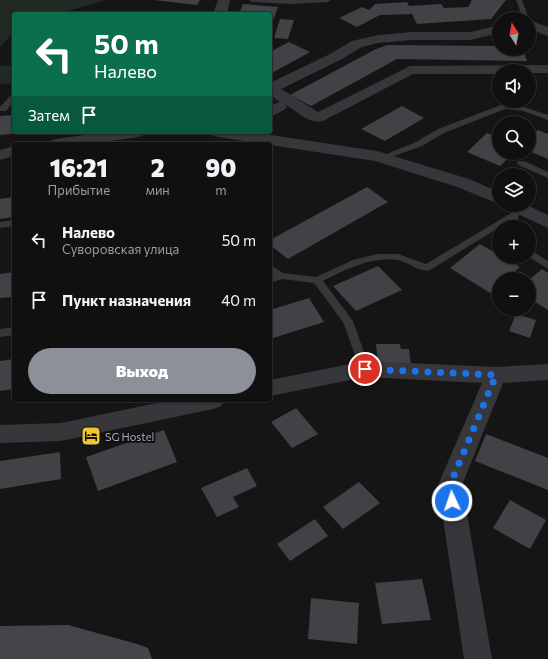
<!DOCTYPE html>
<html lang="ru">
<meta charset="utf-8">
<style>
:root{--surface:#101010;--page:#1e1e1e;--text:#f1f3f6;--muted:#9c9d9f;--line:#303030;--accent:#8c9099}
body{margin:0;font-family:Commissioner,sans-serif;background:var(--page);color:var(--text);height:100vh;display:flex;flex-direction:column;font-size:15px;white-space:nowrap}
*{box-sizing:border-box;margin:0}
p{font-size:13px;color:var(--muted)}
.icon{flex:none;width:22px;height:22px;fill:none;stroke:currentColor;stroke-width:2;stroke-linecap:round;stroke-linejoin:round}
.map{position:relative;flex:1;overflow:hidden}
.drawer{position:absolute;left:12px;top:142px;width:260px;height:260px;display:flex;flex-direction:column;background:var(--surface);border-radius:4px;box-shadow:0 1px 3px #0004,0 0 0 1px var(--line)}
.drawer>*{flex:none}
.guide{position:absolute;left:12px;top:12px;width:260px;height:122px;border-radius:4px;box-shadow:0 1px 3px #0004,0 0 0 1px var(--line);background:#0b6e4f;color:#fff;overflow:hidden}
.needle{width:26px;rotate:349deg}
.controls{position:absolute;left:492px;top:12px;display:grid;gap:8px}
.controls a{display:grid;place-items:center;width:44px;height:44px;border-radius:50%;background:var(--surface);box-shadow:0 1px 3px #0004,0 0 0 1px var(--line);font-size:20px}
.pin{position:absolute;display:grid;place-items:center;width:34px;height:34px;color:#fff;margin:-17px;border:2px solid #fff;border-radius:50%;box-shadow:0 1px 4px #0007}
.me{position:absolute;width:44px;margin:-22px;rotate:357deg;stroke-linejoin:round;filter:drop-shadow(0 0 3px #0008)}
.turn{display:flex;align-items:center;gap:14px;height:84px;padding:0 16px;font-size:18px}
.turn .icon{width:52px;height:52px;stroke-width:2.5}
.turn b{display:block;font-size:28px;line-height:34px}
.then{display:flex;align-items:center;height:38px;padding:0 16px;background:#0003;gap:8px;font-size:15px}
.eta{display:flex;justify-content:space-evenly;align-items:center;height:68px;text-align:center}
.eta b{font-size:24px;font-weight:800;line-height:28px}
.primary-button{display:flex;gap:8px;margin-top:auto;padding:8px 16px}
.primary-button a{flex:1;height:46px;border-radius:24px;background:var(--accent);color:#fff;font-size:16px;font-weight:800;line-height:46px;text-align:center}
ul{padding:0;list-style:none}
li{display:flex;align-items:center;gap:12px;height:60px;padding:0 16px}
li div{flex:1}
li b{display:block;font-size:15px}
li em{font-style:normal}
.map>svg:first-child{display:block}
.green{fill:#212923}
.building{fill:#414246}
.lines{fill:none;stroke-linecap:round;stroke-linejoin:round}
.service{fill:#36363b;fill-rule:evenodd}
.minor{fill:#36363b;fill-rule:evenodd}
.secondary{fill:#44454b;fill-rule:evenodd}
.route{stroke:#1a73e8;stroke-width:7;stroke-dasharray:0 12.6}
.labels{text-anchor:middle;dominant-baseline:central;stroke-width:4;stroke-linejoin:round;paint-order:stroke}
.poi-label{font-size:11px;fill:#a7aab6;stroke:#101011;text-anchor:start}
</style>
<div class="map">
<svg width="548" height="659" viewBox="0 0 548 659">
<rect width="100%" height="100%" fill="#151516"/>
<path class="green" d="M0,0H104L100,2L56,14H14V32L0,47Z
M0,65L14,67V83L0,84Z"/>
<path class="building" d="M154,0H200L197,5Z
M472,0H506L491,19L417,24L412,14L380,15L357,27L339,18L362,7L369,10L375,4L407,2L409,6L441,4L444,8L468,7Z
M243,4L278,7L273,21L270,20V14H239Z
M280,19L294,20L288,39L274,38Z
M289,42L310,52L270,74V52Z
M388,45L499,46V49H523L527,61L397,59L311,106L290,95L376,49Z
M402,106L424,118L385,141L361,129Z
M14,115V132L21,133L0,135V116Z
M538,130L548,134V159L529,151V138Z
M487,133L499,138V153H513L500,166L467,152Z
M367,187L388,202L288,259L270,245V240Z
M14,197V217L0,219V199Z
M480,244L499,255V257H503L520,267L506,279H499V285L490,293L450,268Z
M378,266L402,290L356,311L333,286Z
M542,269L548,273V310L529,298V280Z
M14,272V297L0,298V274Z
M309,298L324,322L270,339V310Z
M516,314L536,320L530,338L509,331Z
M376,344H400L401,349H409L411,365H378Z
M14,359V389L0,391V361Z
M296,408L318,434L292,448L271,422Z
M164,430L177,462L98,491L86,457Z
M486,434L548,458V490L475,461Z
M60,452L61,479L0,489V461Z
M247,468L257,486L233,497L239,507L217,517L201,488Z
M359,482L380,503L343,529L323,507Z
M510,500L546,520L530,549L493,528Z
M315,519L328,536L290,561L277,544Z
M422,579L431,620L382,624L375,583Z
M311,598L359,603L357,644L308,639Z"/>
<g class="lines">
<path class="service" d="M249,0H331L328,2L292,4L252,2Z
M516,0H522L529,19H523Z
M11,95H14V101L6,111H0V107Z
M501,105L524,107L548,115V120L523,111L505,109L444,133L422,146L386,159H383L379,157L416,142L438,129Z
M518,161H524L548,172V178L518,165L517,163Z
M523,206L527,209L518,216L519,227H511L510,221L430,270C420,273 408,262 398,260C372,256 345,270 323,281L353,321L370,369L369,372H361L360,369L343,322L314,283L282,279L270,283V276L273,275L270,273V265L283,273L316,277L353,260L377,254H398L426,264Z
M14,220V226L0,228V222Z
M529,249L548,261V269L529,257Z
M14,327V335L0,337V329Z"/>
<path class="minor" d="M218,0H230L227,14H213Z
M529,20L548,27V36L529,29Z
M499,25V33L470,40H412L378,43L362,47L340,60L281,89L318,112L410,66L548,65V73H529V71H499V74H413L323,121C310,125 296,111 285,104L287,107L284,110L270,117V106L279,102L283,104L270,95V83L330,54L352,41L378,35L412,32H470Z
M106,132H146L144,135L138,137L89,144H48L50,141L56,139Z
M210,132H250L377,151L469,179L499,192V204L457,187L375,161L218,137L212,135Z
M14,146V156L0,160V150Z
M504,205H527L548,215V228L507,209Z
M365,361L496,367L548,364V380L503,383L462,485L492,659H464L438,485L482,383L365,377L270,396V380Z
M171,400H224L221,406L213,409L61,441L0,443V425L61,423Z"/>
<path class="secondary" d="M68,625L137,644L148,648L152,659H0V626Z"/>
</g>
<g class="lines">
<path class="route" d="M365,369L496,375L450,485L452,501"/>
</g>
<defs>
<symbol id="hotel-square" viewBox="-11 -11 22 22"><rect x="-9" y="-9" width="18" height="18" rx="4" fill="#eec635" stroke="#101011"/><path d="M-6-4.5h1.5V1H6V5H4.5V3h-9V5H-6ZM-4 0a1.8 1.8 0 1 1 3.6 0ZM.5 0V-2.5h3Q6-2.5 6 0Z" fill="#111"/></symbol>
</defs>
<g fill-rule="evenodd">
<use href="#hotel-square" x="80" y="425" width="22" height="22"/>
</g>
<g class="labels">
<g class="poi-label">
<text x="105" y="436">SG Hostel</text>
</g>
</g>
</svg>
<div class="controls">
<a><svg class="needle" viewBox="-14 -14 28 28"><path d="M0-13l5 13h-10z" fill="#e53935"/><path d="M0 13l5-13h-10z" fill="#9c9d9f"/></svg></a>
<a><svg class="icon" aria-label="sound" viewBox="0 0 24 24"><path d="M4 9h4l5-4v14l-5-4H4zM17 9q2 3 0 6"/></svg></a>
<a><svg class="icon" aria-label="search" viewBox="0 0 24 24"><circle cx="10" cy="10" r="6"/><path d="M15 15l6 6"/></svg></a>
<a><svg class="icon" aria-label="layers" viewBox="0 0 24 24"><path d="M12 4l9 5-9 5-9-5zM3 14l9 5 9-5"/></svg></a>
<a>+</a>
<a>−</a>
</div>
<div class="pin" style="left:365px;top:369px;background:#d93025"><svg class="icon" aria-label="arrive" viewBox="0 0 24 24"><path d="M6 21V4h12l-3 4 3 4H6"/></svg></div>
<svg class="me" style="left:452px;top:501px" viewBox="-20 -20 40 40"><circle r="17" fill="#1a73e8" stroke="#fff" stroke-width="3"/><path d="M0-11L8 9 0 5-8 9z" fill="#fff"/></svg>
<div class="guide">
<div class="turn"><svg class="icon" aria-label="left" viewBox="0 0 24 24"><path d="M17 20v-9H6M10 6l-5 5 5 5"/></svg><div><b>50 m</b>Налево</div></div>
<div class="then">Затем<svg class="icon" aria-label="arrive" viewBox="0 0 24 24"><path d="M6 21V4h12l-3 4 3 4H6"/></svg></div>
</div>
<section class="drawer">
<div class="eta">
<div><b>16:21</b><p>Прибытие</p></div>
<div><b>2</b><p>мин</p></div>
<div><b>90</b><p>m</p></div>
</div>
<ul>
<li><svg class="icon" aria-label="left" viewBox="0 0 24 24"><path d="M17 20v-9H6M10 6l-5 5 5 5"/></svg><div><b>Налево</b><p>Суворовская улица</p></div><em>50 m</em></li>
<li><svg class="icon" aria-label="arrive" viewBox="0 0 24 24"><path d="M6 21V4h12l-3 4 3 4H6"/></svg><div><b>Пункт назначения</b></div><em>40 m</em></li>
</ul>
<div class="primary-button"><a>Выход</a></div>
</section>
</div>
